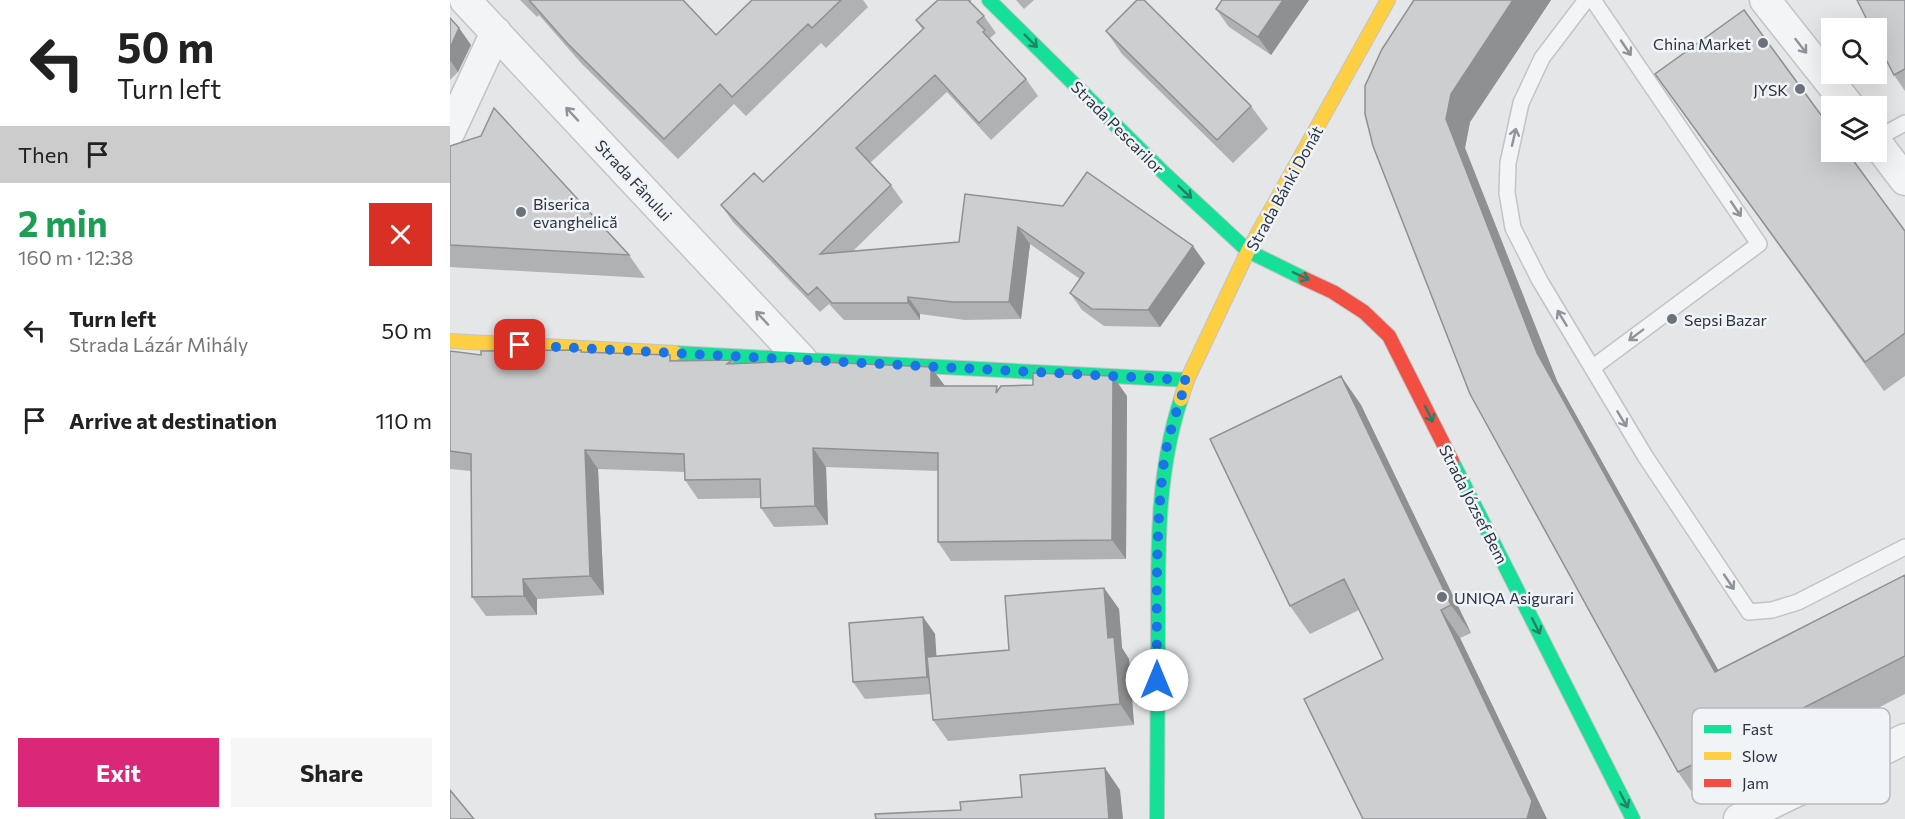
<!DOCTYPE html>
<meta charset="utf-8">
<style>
:root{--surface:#fff;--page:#f6f6f6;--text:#222;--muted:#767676;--accent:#db2777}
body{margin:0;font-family:Commissioner,sans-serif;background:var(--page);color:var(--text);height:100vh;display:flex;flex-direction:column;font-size:22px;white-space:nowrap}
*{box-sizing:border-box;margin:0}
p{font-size:20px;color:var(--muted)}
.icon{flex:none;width:33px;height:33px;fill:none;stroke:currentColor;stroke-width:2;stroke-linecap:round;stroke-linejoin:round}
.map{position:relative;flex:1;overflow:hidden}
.details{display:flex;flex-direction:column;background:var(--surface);width:450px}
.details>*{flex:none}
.guide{background:#fff;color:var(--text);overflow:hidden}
.fabs{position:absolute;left:1371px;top:18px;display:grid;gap:12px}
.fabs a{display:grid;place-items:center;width:66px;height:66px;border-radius:0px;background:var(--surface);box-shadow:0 6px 24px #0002;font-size:30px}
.pin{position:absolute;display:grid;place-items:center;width:51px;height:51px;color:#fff;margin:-26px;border-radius:12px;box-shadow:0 3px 9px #0006}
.me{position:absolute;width:66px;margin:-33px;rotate:0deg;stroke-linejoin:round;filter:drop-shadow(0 0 4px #0008)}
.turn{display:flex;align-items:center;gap:21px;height:126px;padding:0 18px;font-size:27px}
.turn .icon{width:78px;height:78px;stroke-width:2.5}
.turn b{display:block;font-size:42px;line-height:51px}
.then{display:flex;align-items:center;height:57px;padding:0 18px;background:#0003;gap:12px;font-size:22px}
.round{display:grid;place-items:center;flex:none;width:63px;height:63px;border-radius:0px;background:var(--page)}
.headline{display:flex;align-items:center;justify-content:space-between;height:102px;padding:0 18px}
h1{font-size:36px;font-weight:700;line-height:45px;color:#1e9e55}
.cta{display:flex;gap:12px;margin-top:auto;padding:12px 18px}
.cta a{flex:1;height:69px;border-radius:0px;background:var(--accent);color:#fff;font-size:24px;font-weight:700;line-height:69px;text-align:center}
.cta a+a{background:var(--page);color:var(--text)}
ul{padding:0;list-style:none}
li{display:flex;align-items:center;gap:18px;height:90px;padding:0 18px}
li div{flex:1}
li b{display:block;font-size:22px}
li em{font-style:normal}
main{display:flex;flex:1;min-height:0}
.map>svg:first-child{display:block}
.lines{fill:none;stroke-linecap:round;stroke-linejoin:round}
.lane-casing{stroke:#c2c4c6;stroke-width:18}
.street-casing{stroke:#c2c4c6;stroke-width:33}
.fast-casing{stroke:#c2c4c6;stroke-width:16}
.slow-casing{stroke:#c2c4c6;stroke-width:16}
.jam-casing{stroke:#c2c4c6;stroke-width:16}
.lane{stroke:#f2f4f5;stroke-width:15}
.street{stroke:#f2f4f5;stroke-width:30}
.fast{stroke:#16e098;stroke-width:14}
.slow{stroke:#ffcf43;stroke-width:14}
.jam{stroke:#f24e42;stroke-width:14}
.wall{fill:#afb1b3}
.shaded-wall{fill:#8f9092}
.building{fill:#ccced0;stroke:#8f9092;stroke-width:1.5}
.oneway{stroke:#218169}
.oneway2{stroke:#8e949c}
.route{stroke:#1a73e8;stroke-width:10;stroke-dasharray:0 18}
.poi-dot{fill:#6b727c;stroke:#f1f4f7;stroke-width:2}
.labels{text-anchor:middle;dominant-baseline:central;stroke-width:5;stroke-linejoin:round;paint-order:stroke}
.poi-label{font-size:16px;fill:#2a3442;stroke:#f1f4f7;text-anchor:start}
.street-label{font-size:16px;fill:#2a3442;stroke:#f1f4f7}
.key{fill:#f1f4f7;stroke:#b5bac1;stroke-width:1.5}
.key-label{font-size:16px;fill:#2a3442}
</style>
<main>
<section class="details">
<div class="guide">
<div class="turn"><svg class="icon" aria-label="left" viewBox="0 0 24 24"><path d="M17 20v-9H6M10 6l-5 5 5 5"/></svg><div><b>50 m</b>Turn left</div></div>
<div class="then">Then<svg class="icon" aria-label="arrive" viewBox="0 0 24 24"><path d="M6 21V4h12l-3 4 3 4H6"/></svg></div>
</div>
<div class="headline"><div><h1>2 min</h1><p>160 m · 12:38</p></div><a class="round" style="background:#d93025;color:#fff"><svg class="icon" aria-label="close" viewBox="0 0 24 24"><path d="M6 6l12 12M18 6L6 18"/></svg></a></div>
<ul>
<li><svg class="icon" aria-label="left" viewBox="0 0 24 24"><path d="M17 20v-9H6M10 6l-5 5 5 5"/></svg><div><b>Turn left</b><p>Strada Lázár Mihály</p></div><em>50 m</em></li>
<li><svg class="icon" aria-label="arrive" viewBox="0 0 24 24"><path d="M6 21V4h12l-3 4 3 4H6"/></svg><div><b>Arrive at destination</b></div><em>110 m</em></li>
</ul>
<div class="cta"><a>Exit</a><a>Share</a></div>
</section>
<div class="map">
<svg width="1455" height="819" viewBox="0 0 1455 819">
<rect width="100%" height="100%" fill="#e4e6e8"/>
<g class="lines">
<defs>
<path id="lane" d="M1136,0L1092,58L1071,103L1058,163L1057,193L1063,228L1090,281L1195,456L1299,612L1322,610L1348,602L1455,547
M1426,139L1455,123
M1142,368L1309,244L1143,0"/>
<path id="street" d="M15,0L352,360
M1315,0L1399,106
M0,131L46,32
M1426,142L1455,180
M1289,819L1455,739"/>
<path id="fast" d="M539,0L714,173L798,251L855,279
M226,353L737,380
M1002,461L1183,819
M707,819C707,753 708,688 708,622C708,547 707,471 731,399"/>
<path id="slow" d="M0,341L226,353
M731,399L737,380L798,251L938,0"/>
<path id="jam" d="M855,279L883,292L914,312L939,336L1002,461"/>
</defs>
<use href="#lane" class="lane-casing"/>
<use href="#street" class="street-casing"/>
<use href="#fast" class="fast-casing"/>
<use href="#slow" class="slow-casing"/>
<use href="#jam" class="jam-casing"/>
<use href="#lane" class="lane"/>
<use href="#street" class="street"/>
<use href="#fast" class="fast"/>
<use href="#slow" class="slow"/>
<use href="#jam" class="jam"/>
</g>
<path class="wall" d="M70,0H233L266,35L302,0H413L418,7L376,48L371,43L296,116L284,104L228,159L131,63L89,15L87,17Z
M488,0H521V3L534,16L546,33L540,38L547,47L576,79L588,96L541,140L497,92L420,163L441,185L453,202L402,252L509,242L515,194L755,263L710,327L654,326L632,310L620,293L630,279L580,244L571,319L515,320L470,314V320H394L379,304L370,312L283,222L271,205L313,182L473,30L466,20Z
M566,0H584L574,9Z
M859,0L821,55L779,27L766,9Z
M964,0H1101L1020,122L1015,148L1107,381L1268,670L1455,575V694L1248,801L1228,772Z
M1455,0V91L1444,75Z
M0,18L9,28L21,45L8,72L0,80Z
M656,31L801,106L818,129L783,163L672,54Z
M1205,74L1455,231V376L1434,391Z
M0,245L179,255L195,278L0,267Z
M131,350L132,352L224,361L282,360L285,364L495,386L677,396L676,559L501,561L488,542V471L376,467L378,525L324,527L311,508L310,498L248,499L235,480V472L148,469L154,595L87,599V615L36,616L22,597L21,471L0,469V351L31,355Z
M891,376L911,405L1021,633L1010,638L1097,819H913L933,659L909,610L860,634L840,606Z
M654,588L669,609L672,648L679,659L684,725L498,741L483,720L481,694L415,699L403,682L473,617L485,634L486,657L559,650Z"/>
<path class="shaded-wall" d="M833,0H859L821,55L808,37Z
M1063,0H1101L1020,122L1015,148L1107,381L1285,700L1265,672L1087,353L996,119L1001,94Z
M9,28L21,45L8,72L0,60V48Z
M568,227L580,244L571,319L559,302Z
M743,246L755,263L710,327L698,310Z
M458,297L470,314V320L458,303Z
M481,367L495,386H481Z
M663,376L677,396L676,559L662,540Z
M891,376L911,405L1021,633L1001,605Z
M363,448L376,467L378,525L365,506Z
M135,450L148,469L154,595L140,576Z
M73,579L87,599V615L74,596Z
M654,588L669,609L672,648L679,659L684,725L670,704L658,638Z
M991,610L1010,638L1097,819H1077Z
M473,617L485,634L489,694L477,677Z
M655,768L670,790L673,819H659Z"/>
<path class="building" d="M79,0H233L266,35L302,0H391L362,28L358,24L282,97L270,84L214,139L118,44Z
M488,0H518L534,16L527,22L535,30L533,32L576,79L529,123L485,75L406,148L441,185L370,254L509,242L515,194L613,206L637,172L743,246L698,310L642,309L620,293L634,273L568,227L559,302H503L458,297V303H382L367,287L358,295L271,205L304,173L313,182L474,28L466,20Z
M687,0H694L801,106L767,140L656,31Z
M772,0H833L808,37L766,9Z
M964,0H1063L1001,94L996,119L1087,353L1265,672L1455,575V656L1228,772L1020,394L923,146L915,114V86L932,49Z
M1407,0H1455V69L1444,75L1426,40V28H1421Z
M1294,10L1382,130V152H1397L1455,231V333L1415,362L1205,74Z
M0,18L9,28L0,48Z
M44,108L179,255L0,245V146L31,136Z
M131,350V352L220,355V361L282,360L277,364L346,361L481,367V386H547L546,393L551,386L583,385V373L663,376L662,540L488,542V453L363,448L365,506L311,508L310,479L235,480L234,454L135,450L140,576L73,579L74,596L22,597L21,454L0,451V351L31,355V351Z
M891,376L1001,605L991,610L1082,801L1077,819H913L854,699L933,659L894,579L840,606L760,439Z
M654,588L658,638L664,637L670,704L483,720L477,657L559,650L555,596Z
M473,617L477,677L403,682L399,623Z
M655,768L659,819H426L425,814L511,810L510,802L572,797L570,775Z
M0,790L24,819H0Z"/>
<defs><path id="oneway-shaft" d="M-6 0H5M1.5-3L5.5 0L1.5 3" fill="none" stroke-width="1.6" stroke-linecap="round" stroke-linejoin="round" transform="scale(1.5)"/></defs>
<g class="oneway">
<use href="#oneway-shaft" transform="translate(581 41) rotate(45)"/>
<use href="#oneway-shaft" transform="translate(735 192) rotate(43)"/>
<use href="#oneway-shaft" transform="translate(851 276) rotate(26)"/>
<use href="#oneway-shaft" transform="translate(979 414) rotate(63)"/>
<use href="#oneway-shaft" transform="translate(1086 626) rotate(63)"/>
<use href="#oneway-shaft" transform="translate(1174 800) rotate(63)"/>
</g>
<g class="oneway2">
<use href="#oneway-shaft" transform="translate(1351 46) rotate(52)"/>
<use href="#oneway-shaft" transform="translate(1176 48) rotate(56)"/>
<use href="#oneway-shaft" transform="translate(122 114) rotate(-133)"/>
<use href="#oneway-shaft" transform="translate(1064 137) rotate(-77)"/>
<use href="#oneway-shaft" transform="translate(1286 209) rotate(56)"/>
<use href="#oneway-shaft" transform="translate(312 318) rotate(-133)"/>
<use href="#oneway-shaft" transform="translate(1112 318) rotate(-121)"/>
<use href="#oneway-shaft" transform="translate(1186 335) rotate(143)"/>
<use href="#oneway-shaft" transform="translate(1172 419) rotate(59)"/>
<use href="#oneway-shaft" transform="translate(1279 582) rotate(56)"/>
</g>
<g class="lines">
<path class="route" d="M70,345L737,380C727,409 717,438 713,469C705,539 707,610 707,680"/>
</g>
<g class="poi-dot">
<circle cx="1313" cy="43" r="6"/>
<circle cx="1350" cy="89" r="6"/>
<circle cx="71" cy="212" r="6"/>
<circle cx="1222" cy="319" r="6"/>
<circle cx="992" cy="597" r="6"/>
</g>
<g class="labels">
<g class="poi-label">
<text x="1301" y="43" text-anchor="end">China Market</text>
<text x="1338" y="89" text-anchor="end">JYSK</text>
<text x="83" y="203">Biserica<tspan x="83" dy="18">evanghelică</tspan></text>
<text x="1234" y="319">Sepsi Bazar</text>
<text x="1004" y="597">UNIQA Asigurari</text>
</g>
<g class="street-label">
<text transform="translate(668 127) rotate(45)">Strada Pescarilor</text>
<text transform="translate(184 180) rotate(47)">Strada Fânului</text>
<text transform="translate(834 188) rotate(-61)">Strada Bánki Donát</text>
<text transform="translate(1024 504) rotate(63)">Strada József Bem</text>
</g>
</g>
<rect x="1242" y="708" width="198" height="96" rx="9" class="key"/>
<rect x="1254" y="725" width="27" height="8" fill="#16e098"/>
<rect x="1254" y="752" width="27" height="8" fill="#ffcf43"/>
<rect x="1254" y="779" width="27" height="8" fill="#f24e42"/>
<g class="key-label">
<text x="1292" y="735">Fast</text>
<text x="1292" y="762">Slow</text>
<text x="1292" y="789">Jam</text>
</g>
</svg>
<div class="fabs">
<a><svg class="icon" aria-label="search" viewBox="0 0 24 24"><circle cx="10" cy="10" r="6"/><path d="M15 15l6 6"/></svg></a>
<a><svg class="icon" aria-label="layers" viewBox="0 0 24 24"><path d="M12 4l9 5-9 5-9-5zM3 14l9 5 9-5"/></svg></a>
</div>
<div class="pin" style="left:70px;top:345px;background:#d93025"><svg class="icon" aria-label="arrive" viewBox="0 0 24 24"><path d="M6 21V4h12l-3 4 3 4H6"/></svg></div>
<svg class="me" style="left:707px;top:680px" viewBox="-20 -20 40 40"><circle r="19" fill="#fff"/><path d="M0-13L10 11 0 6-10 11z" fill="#1a73e8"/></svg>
</div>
</main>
